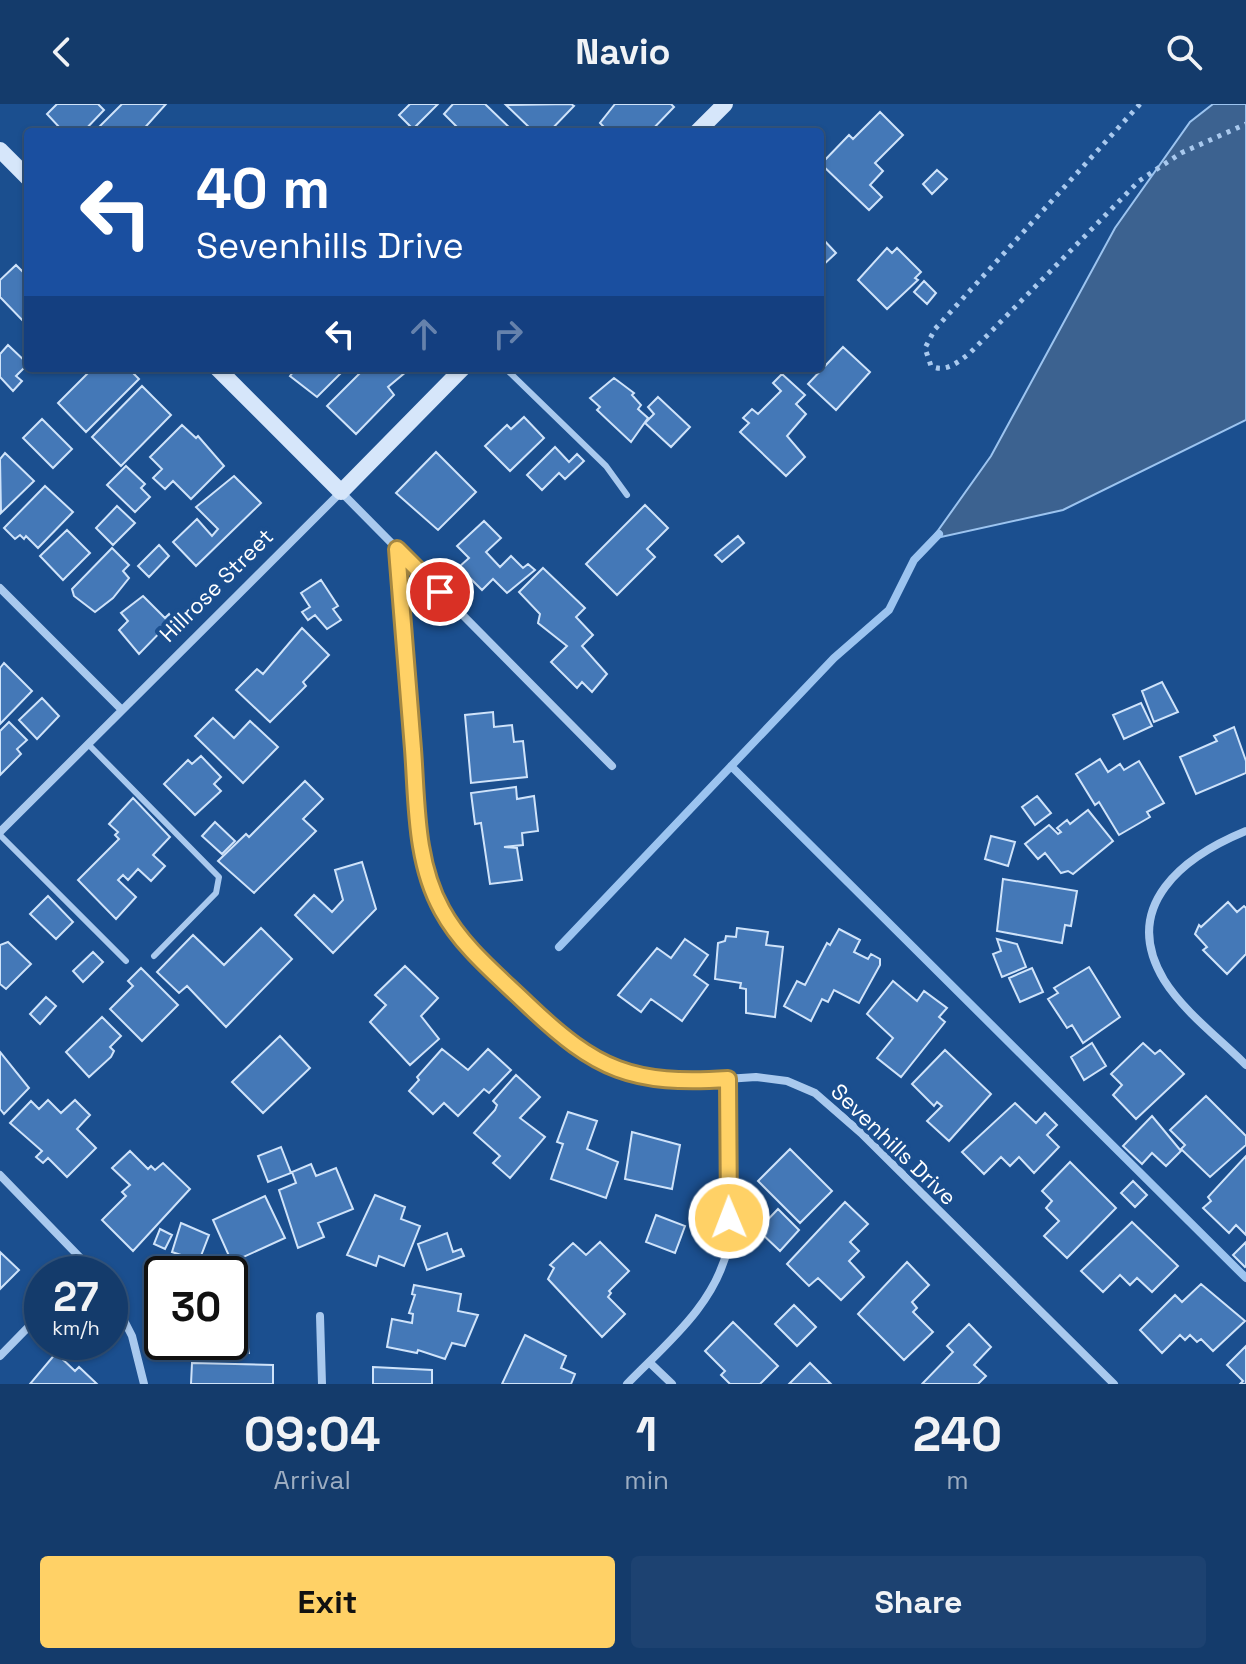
<!DOCTYPE html>
<style>
:root{--surface:#143b6b;--page:#1d4271;--text:#f1f3f6;--muted:#9dadc1;--line:#33557e;--accent:#ffd166}
body{margin:0;font-family:"Space Grotesk",sans-serif;background:var(--page);color:var(--text);height:100vh;display:flex;flex-direction:column;font-size:30px;white-space:nowrap}
*{box-sizing:border-box;margin:0}
p{font-size:26px;color:var(--muted)}
.icon{flex:none;width:44px;height:44px;fill:none;stroke:currentColor;stroke-width:2;stroke-linecap:round;stroke-linejoin:round}
.map{position:relative;height:1280px;overflow:hidden}
.sheet{display:flex;flex-direction:column;background:var(--surface);flex:1}
.sheet>*{flex:none}
.guide{position:absolute;left:24px;top:24px;width:800px;height:244px;border-radius:8px;box-shadow:0 2px 6px #0004,0 0 0 2px var(--line);background:#1a4fa0;color:#fff;overflow:hidden}
.speed{position:absolute;left:24px;top:1152px;display:flex;gap:16px;font-size:40px;font-weight:700;text-align:center}
.speed>*{display:grid;place-content:center;width:104px;height:104px;border-radius:50%;background:var(--surface);box-shadow:0 2px 6px #0004,0 0 0 2px var(--line);line-height:1}
.speed small{font-size:20px;font-weight:400}
.speed .limit{border:4px solid #111;border-radius:12px;background:#fff;color:#111}
.pin{position:absolute;display:grid;place-items:center;width:68px;height:68px;color:#fff;margin:-34px;border:4px solid #fff;border-radius:50%;box-shadow:0 2px 8px #0007}
.me{position:absolute;width:88px;margin:-44px;rotate:359deg;stroke-linejoin:round;filter:drop-shadow(0 0 6px #0008)}
.turn{display:flex;align-items:center;gap:28px;height:168px;padding:0 40px;font-size:36px}
.turn .icon{width:104px;height:104px;stroke-width:2.5}
.turn b{display:block;font-size:56px;line-height:68px}
.lanes{display:flex;align-items:center;height:76px;padding:0 40px;background:#0003;justify-content:center;gap:40px;direction:ltr}
.lanes .off{opacity:.35}
.eta{display:flex;justify-content:space-evenly;align-items:center;height:136px;text-align:center}
.eta b{font-size:48px;font-weight:800;line-height:56px}
.cta{display:flex;gap:16px;margin-top:auto;padding:16px 40px}
.cta a{flex:1;height:92px;border-radius:8px;background:var(--accent);color:#111;font-size:32px;font-weight:800;line-height:92px;text-align:center}
.cta a+a{background:var(--page);color:var(--text)}
header{display:flex;justify-content:space-between;align-items:center;height:104px;padding:0 40px;background:var(--surface);font-size:36px;font-weight:800}
.map>svg:first-child{display:block}
.water{fill:#3c6290;stroke:#9cc4f0;stroke-width:2}
.lines{fill:none;stroke-linecap:round;stroke-linejoin:round}
.stream{stroke:#9cc4f0;stroke-width:8}
.building{fill:#4478b7;stroke:#cfe3fa;stroke-width:2}
.path{stroke:#a9c9ee;stroke-width:5;stroke-dasharray:4 6;stroke-linecap:butt}
.lane{stroke:#a9c9ee;stroke-width:6}
.street{stroke:#a9c9ee;stroke-width:8}
.secondary{stroke:#d6e6fa;stroke-width:16}
.route-casing{stroke:#a68842;stroke-width:20}
.route{stroke:#ffd166;stroke-width:14}
.labels{text-anchor:middle;dominant-baseline:central;stroke-width:8;stroke-linejoin:round;paint-order:stroke}
.street-label{font-size:22px;fill:#fff;stroke:#1b4f8f}
</style>
<header><svg class="icon" aria-label="back" viewBox="0 0 24 24"><path d="M15 5l-7 7 7 7"/></svg>Navio<svg class="icon" aria-label="search" viewBox="0 0 24 24"><circle cx="10" cy="10" r="6"/><path d="M15 15l6 6"/></svg></header>
<div class="map">
<svg width="1246" height="1280" viewBox="0 0 1246 1280">
<rect width="100%" height="100%" fill="#1b4f8f"/>
<path class="water" d="M1213,0H1246V316L1063,406L932,435L991,352L1115,124L1190,18Z"/>
<g class="lines">
<path class="stream" d="M731,662L1246,1174
M559,843L834,554L889,506L914,456L939,430"/>
</g>
<path class="building" d="M57,0H98L104,6L83,28H59L61,25L47,10Z
M122,0H166L141,28H94Z
M410,0H438L413,25L399,11Z
M453,0H485L514,28H462L444,10Z
M571,0L574,2L549,28H534L506,1Z
M615,0H671L674,3L650,28H600L604,23L600,19Z
M880,8L903,31L875,59L883,67L870,81L882,93L869,106L821,60L849,31L853,35Z
M937,66L947,75L932,90L923,80Z
M820,132L836,149L820,164Z
M887,144L892,149L897,144L921,168L915,174L918,176L887,205L858,176Z
M16,161L28,173L25,219L0,193V176Z
M924,177L936,189L927,200L914,188Z
M8,241L28,260L16,272L22,277L13,287L0,273V250Z
M843,243L870,268L836,306L808,280Z
M93,264H128L139,275L86,328L58,299Z
M291,264H346L317,293L290,272L294,267Z
M365,264L407,267L388,283L394,291L356,330L327,302Z
M782,270L805,291L796,300L806,310L787,332L805,353L786,372L740,328L749,319L743,314L752,305L758,310L781,287L773,279Z
M614,274L634,289L632,291L641,301L638,305L648,314L631,338L597,306L600,303L590,294Z
M142,282L171,311L121,362L92,333Z
M658,293L690,323L671,343L645,319L654,310L648,303Z
M524,313L544,334L510,367L485,342L507,321L511,325Z
M42,315L72,345L53,364L23,334Z
M182,321L196,334L198,332L224,362L191,395L173,377L165,385L153,374L162,365L150,353Z
M555,343L569,358L577,350L584,357L565,375L559,369L542,386L527,371Z
M436,348L476,388L438,426L396,389Z
M5,349L34,377L1,409L0,355Z
M126,362L145,380L141,384L150,393L135,408L107,381Z
M234,372L261,399L196,462L173,438L197,415L212,432L218,425L196,403Z
M45,382L73,408L38,444L26,432L24,435L20,431L15,435L4,424Z
M645,401L668,424L647,445L655,453L617,491L586,460Z
M117,402L135,419L113,441L96,424Z
M484,417L501,434L486,448L500,463L511,452L523,464L528,460L535,466L507,489L493,475L482,486L459,463L469,454L457,442Z
M67,426L90,449L63,476L40,452Z
M738,432L744,439L722,458L715,451Z
M159,441L169,452L149,473L138,462Z
M112,444L129,461L123,467L129,474L113,494L95,508L74,492L72,485Z
M543,464L585,504L576,513L593,531L582,542L607,570L592,588L582,578L577,584L551,558L567,542L538,519L540,510L519,488Z
M321,476L338,502L333,505L341,516L327,525L315,511L308,516L302,508L310,503L301,489Z
M143,492L165,514L169,510L173,515L139,550L119,526L128,517L121,509Z
M302,524L329,551L303,578L306,582L270,618L236,586L257,565L263,570Z
M4,559L32,587L0,620V564Z
M1162,578L1178,608L1154,618L1142,587Z
M42,594L59,612L37,635L19,616Z
M1141,599L1152,622L1124,635L1113,611Z
M493,608L494,623L512,621L514,638L523,637L527,673L471,679L465,611Z
M213,614L234,634L250,617L278,643L243,679L195,632Z
M9,618L27,636L17,645L21,650L0,671V627Z
M1234,623L1246,657V669L1196,690L1180,653L1217,637L1214,632Z
M201,652L221,673L214,680L221,687L195,711L164,680L188,656L192,660Z
M1100,655L1108,668L1120,660L1124,666L1139,657L1164,699L1147,708L1150,713L1119,731L1099,698L1095,701L1076,670Z
M305,677L323,695L303,715L316,727L254,789L218,757L246,730L249,733Z
M516,683L517,695L534,692L538,727L522,729L523,741L504,743L517,744L522,776L490,780L481,719L475,720L471,689Z
M1037,692L1051,709L1035,721L1022,703Z
M133,694L170,733L153,751L165,762L151,777L138,765L128,776L123,771L118,776L136,793L116,815L78,776L119,735L115,731L118,728L109,720Z
M1088,706L1113,737L1073,770L1068,767L1061,769L1045,749L1038,755L1025,740L1049,721L1058,730L1061,728L1057,724L1067,716L1070,720Z
M215,718L235,737L222,750L202,732Z
M991,732L1015,738L1008,762L985,755Z
M362,758L376,805L333,849L295,811L314,791L332,808L343,796L335,766Z
M1003,775L1077,787L1071,822L1065,821L1062,839L997,827Z
M48,792L73,818L56,835L30,810Z
M1228,798L1237,808L1244,802L1246,804V850L1227,870L1203,846L1207,843L1195,830L1199,821L1201,823Z
M261,824L292,855L226,923L187,882L179,889L157,868L193,831L224,861Z
M737,824L768,828L766,841L783,843L775,913L746,909V885L740,884L741,879L715,875L718,839L725,837L726,832L736,833Z
M839,825L860,836L854,848L868,855L871,850L880,855V861L859,899L834,886L828,898L822,895L811,917L784,902L797,877L805,881L827,839L830,841Z
M685,835L708,851L694,871L708,881L682,917L651,895L641,908L618,891L657,844L671,854Z
M997,835L1017,840L1026,863L1002,873L993,850L1001,847Z
M8,838L31,860L6,885L0,880V841Z
M93,848L103,858L83,878L73,867Z
M405,862L438,894L421,912L439,935L410,961L370,918L386,901L375,891Z
M1089,863L1120,913L1083,939L1072,921L1067,924L1048,895L1058,889L1054,884Z
M141,864L178,901L142,937L110,905L133,882L128,877Z
M1032,864L1043,888L1020,898L1009,874Z
M893,877L917,897L924,887L947,904L939,913L945,918L901,973L877,954L893,934L867,910Z
M46,893L56,902L40,920L30,910Z
M102,913L121,932L110,943L114,947L111,953L89,973L66,948Z
M280,932L310,964L263,1009L232,978Z
M1092,939L1106,962L1084,976L1071,953Z
M1143,939L1155,950L1160,946L1184,970L1136,1015L1113,991L1122,981L1111,970Z
M442,945L468,966L488,945L511,966L489,989L484,985L458,1012L444,999L433,1010L409,987L419,976L417,973Z
M945,946L991,990L949,1037L927,1017L942,1002L937,998L934,1002L912,980Z
M0,948L29,984L4,1010L0,1005Z
M516,971L540,993L520,1014L545,1033L510,1074L493,1059L500,1052L474,1029L495,1006L497,1001L493,997Z
M1206,992L1246,1032V1041L1210,1073L1181,1045L1185,1041L1170,1026Z
M48,996L61,1009L75,996L90,1011L77,1025L96,1044L67,1073L48,1054L43,1059L36,1053L42,1047L10,1019L31,997L39,1005Z
M1015,999L1036,1019L1045,1009L1057,1021L1047,1031L1059,1043L1034,1069L1019,1053L1010,1062L1001,1053L984,1070L962,1048Z
M568,1008L597,1017L587,1045L618,1058L606,1094L551,1075L563,1040L557,1038Z
M1152,1012L1181,1047L1166,1062L1152,1049L1142,1060L1123,1042Z
M632,1028L680,1041L672,1085L625,1075Z
M281,1043L291,1069L268,1078L258,1052Z
M790,1045L832,1087L800,1119L758,1077Z
M130,1047L148,1065L151,1062L155,1066L163,1059L190,1085L133,1147L102,1116L126,1092L122,1088L130,1081L112,1064Z
M1246,1052V1131L1236,1121L1229,1129L1203,1104L1211,1097L1208,1093Z
M1070,1058L1116,1104L1067,1154L1044,1132L1059,1117L1046,1104L1052,1097L1042,1087Z
M311,1060L316,1072L336,1064L353,1105L318,1119L324,1133L298,1144L279,1086L296,1079L292,1068Z
M1133,1077L1147,1091L1135,1103L1121,1089Z
M375,1091L405,1103L401,1115L420,1122L404,1162L379,1152L376,1162L347,1151Z
M265,1092L285,1134L228,1160L226,1156L230,1154L213,1116Z
M845,1098L868,1120L850,1138L859,1147L849,1157L864,1173L841,1196L818,1174L809,1182L787,1160Z
M778,1105L799,1126L780,1147L758,1126Z
M656,1111L685,1122L675,1149L646,1138Z
M1132,1118L1178,1162L1152,1188L1137,1174L1130,1181L1120,1171L1103,1188L1081,1167Z
M181,1119L209,1131L199,1157L172,1148Z
M160,1125L172,1131L165,1145L154,1140Z
M447,1129L453,1148L461,1145L464,1152L427,1166L418,1140Z
M600,1138L629,1167L609,1187L611,1189L608,1193L625,1210L602,1233L548,1175L554,1164L550,1161L573,1139L586,1151Z
M1246,1138V1162L1245,1163L1233,1151Z
M0,1148L19,1166L0,1185Z
M167,1153L196,1165L194,1170H162V1180L156,1178Z
M907,1158L929,1181L912,1198L917,1204L913,1208L933,1228L904,1256L858,1210Z
M1201,1180L1245,1217L1213,1247L1201,1235L1197,1238L1190,1231L1185,1236L1180,1231L1162,1249L1140,1226L1175,1191L1182,1198Z
M414,1181L461,1190L458,1207L478,1211L465,1242L452,1239L445,1255L418,1246L417,1249L387,1243L392,1215L412,1219L413,1210L409,1209L415,1191L412,1190Z
M230,1191H237V1218H249V1249L185,1242V1238H230Z
M794,1201L816,1223L797,1242L775,1220Z
M733,1218L778,1262L760,1280H730L721,1271L725,1267L705,1247Z
M969,1220L991,1243L974,1261L986,1272L978,1280H922L953,1248L947,1242Z
M525,1231L566,1252L561,1264L575,1270L571,1280H502Z
M1246,1242V1280H1240L1243,1277L1227,1261Z
M56,1249L75,1267L79,1263L97,1280H30Z
M192,1259L273,1261V1280H191Z
M810,1259L831,1280H789Z
M373,1263L432,1266V1280H373Z"/>
<g class="lines">
<path class="path" d="M1140,0L935,225L925,244L931,262C946,269 958,258 970,249L1139,77L1181,49L1246,20"/>
<path class="lane" d="M505,264L606,362L627,391
M88,640L219,773L216,789L154,852
M0,731L126,857"/>
<path class="street" d="M397,445L420,735L434,789L460,833L564,935L616,966L681,978L756,973L787,977L815,989L861,1029L1114,1280
M0,484L122,606
M1246,727C1185,752 1119,801 1164,876C1184,908 1220,935 1246,961
M0,728L341,388L612,662
M0,1071L96,1170
M110,1189L132,1232L144,1280
M320,1212L322,1280
M0,1252L42,1209
M649,1258L672,1280
M627,1280C667,1239 715,1201 728,1143V975"/>
<path class="secondary" d="M697,28L725,0
M0,46L28,74
M217,264L341,388L463,264"/>
</g>
<g class="lines">
<defs>
<path id="route" d="M440,488L397,445C402,512 408,579 413,645C417,698 415,758 442,806C462,843 497,871 527,900C597,967 632,981 728,975L729,1114"/>
</defs>
<use href="#route" class="route-casing"/>
<use href="#route" class="route"/>
</g>
<g class="labels">
<g class="street-label">
<text transform="translate(216 481) rotate(-45)">Hillrose Street</text>
<text transform="translate(894 1040) rotate(44)">Sevenhills Drive</text>
</g>
</g>
</svg>
<div class="speed"><div>27<small>km/h</small></div><div class="limit">30</div></div>
<div class="pin" style="left:440px;top:488px;background:#d93025"><svg class="icon" aria-label="arrive" viewBox="0 0 24 24"><path d="M6 21V4h12l-3 4 3 4H6"/></svg></div>
<svg class="me" style="left:729px;top:1114px" viewBox="-20 -20 40 40"><circle r="17" fill="#ffd166" stroke="#fff" stroke-width="3"/><path d="M0-11L8 9 0 5-8 9z" fill="#fff"/></svg>
<div class="guide">
<div class="turn"><svg class="icon" aria-label="left" viewBox="0 0 24 24"><path d="M17 20v-9H6M10 6l-5 5 5 5"/></svg><div><b>40 m</b>Sevenhills Drive</div></div>
<div class="lanes"><svg class="icon" aria-label="left" viewBox="0 0 24 24"><path d="M17 20v-9H6M10 6l-5 5 5 5"/></svg><svg class="icon off" aria-label="ahead" viewBox="0 0 24 24"><path d="M12 20V5M6 11l6-6 6 6"/></svg><svg class="icon off" aria-label="right" viewBox="0 0 24 24"><path d="M7 20v-9h11M14 6l5 5-5 5"/></svg></div>
</div>
</div>
<section class="sheet">
<div class="eta">
<div><b>09:04</b><p>Arrival</p></div>
<div><b>1</b><p>min</p></div>
<div><b>240</b><p>m</p></div>
</div>
<div class="cta"><a>Exit</a><a>Share</a></div>
</section>
